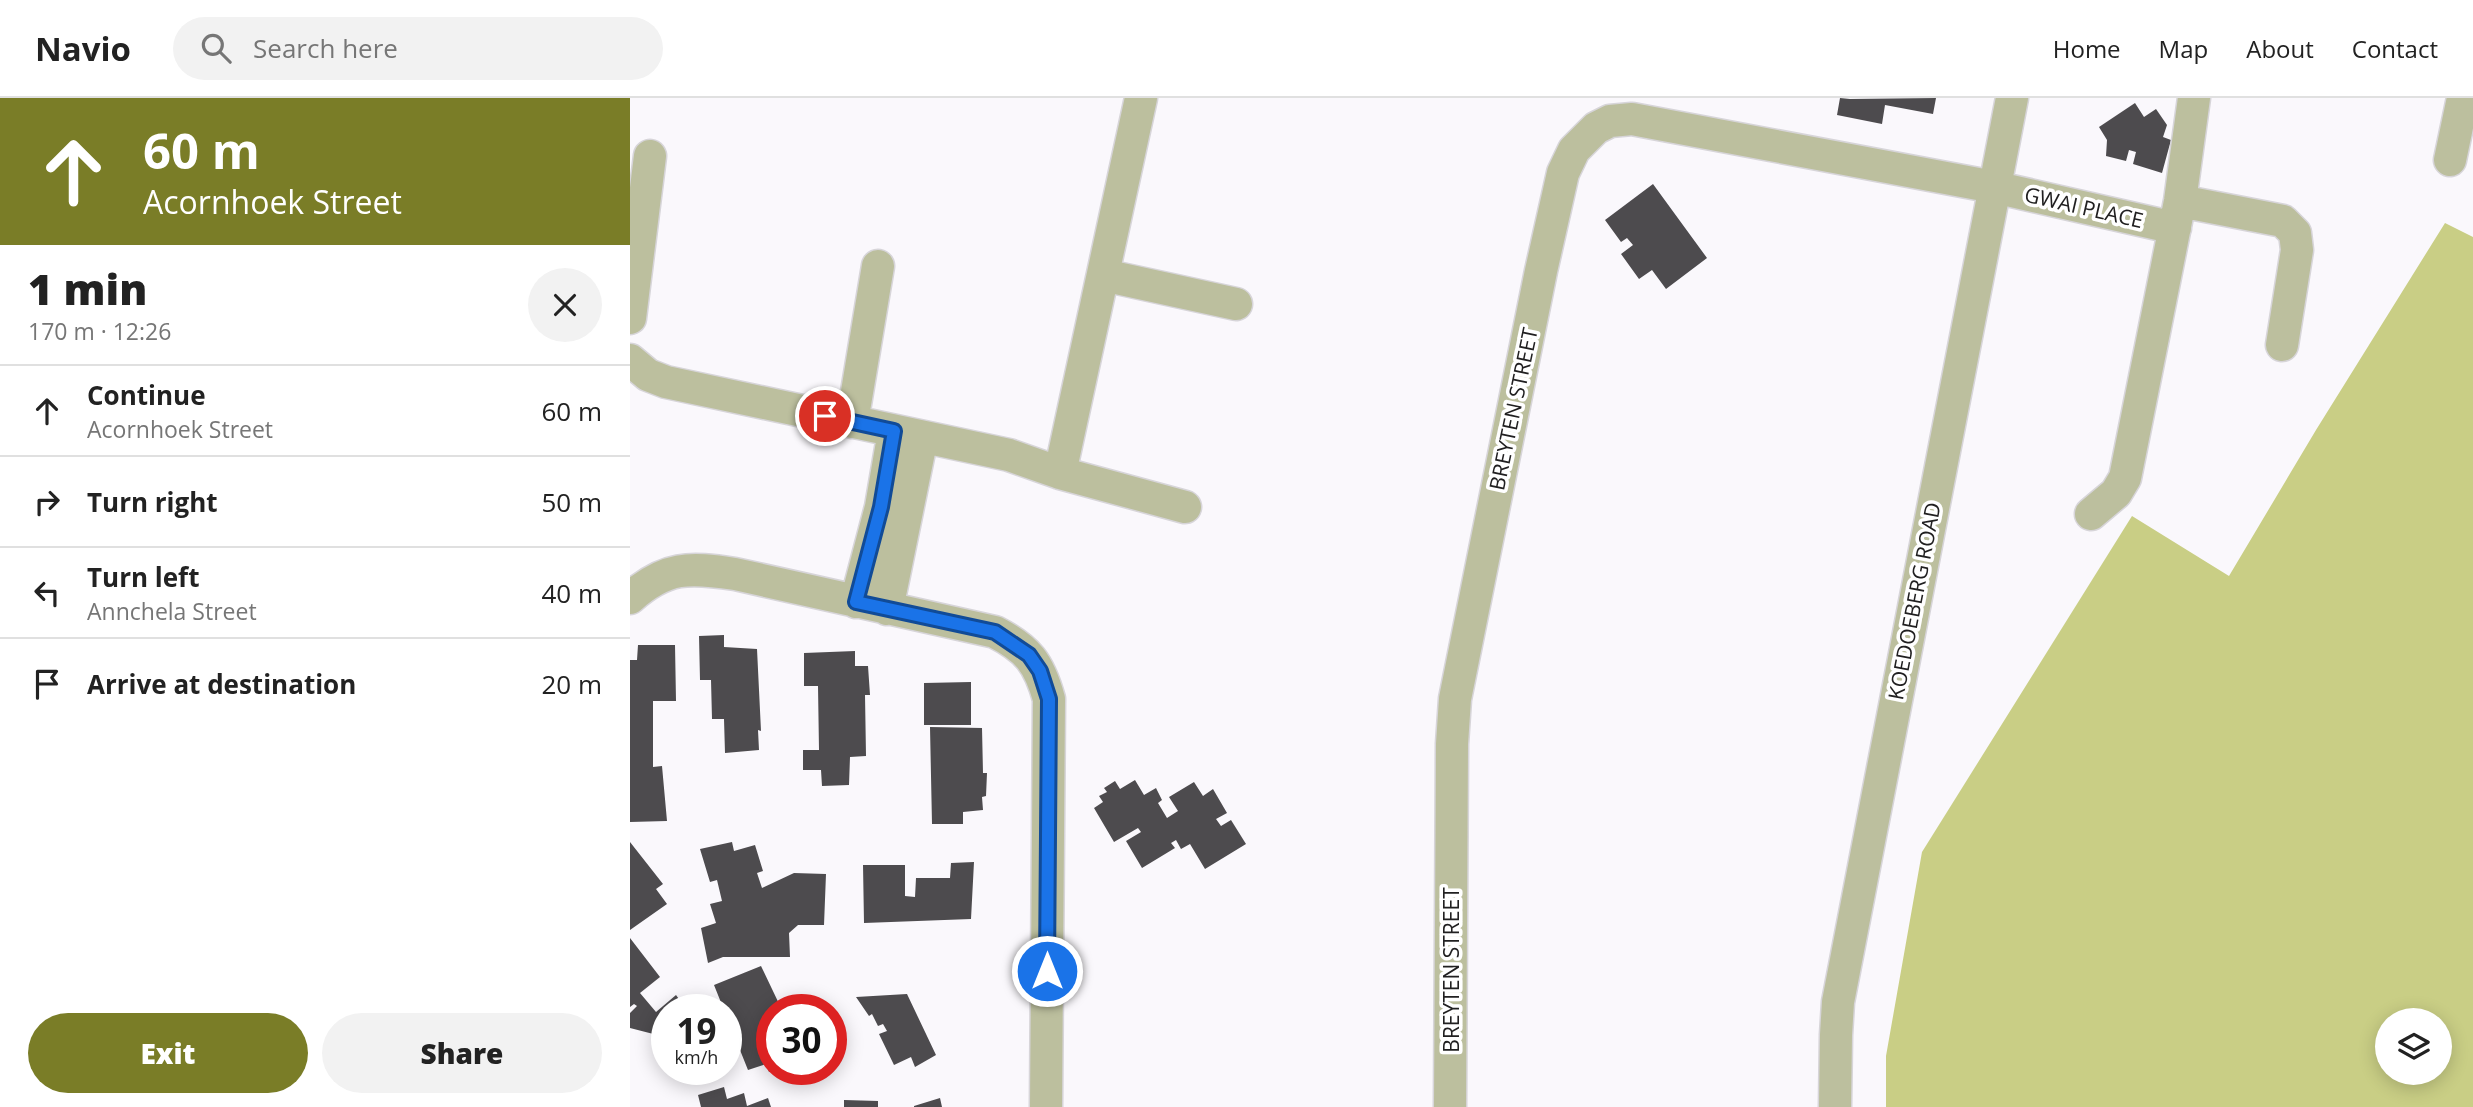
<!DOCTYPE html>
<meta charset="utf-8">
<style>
:root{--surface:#fff;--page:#f2f2f2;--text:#222;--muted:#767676;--line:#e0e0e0;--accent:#7a7d27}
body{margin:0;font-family:"Open Sans",sans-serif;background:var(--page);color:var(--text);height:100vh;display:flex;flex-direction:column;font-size:26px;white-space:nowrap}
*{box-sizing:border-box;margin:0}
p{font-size:23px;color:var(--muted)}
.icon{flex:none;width:38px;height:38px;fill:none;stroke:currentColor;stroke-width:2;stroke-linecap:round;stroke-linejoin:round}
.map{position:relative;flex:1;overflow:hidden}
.details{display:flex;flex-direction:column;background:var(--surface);width:630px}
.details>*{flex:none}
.guide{background:#7a7d27;color:#fff;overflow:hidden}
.buttons{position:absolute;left:1745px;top:910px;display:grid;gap:14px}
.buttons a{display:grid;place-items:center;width:77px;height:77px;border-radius:50%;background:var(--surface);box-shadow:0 4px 18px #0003;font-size:35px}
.speed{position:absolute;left:21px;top:896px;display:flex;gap:14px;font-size:35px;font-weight:700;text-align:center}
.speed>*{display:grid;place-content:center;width:91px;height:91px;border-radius:50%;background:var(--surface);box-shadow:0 4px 18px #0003;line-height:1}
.speed small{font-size:18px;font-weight:400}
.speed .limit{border:10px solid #d22;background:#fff;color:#111}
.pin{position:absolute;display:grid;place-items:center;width:60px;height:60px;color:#fff;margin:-30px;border:4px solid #fff;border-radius:50%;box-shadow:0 2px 7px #0007}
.me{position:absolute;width:77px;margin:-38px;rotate:0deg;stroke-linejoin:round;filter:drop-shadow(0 0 5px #0008)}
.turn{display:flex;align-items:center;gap:24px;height:147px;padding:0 28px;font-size:32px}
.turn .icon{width:91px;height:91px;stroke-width:2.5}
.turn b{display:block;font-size:49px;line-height:60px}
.round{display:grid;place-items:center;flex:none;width:74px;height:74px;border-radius:37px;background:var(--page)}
.head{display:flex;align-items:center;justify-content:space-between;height:119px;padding:0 28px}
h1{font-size:42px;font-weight:800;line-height:52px}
.cta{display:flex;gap:14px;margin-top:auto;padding:14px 28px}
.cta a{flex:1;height:80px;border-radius:42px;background:var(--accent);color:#fff;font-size:28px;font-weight:800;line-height:80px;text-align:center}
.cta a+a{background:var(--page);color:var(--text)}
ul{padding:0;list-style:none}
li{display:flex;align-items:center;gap:21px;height:91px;padding:0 28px;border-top:2px solid var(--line)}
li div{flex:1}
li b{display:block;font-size:26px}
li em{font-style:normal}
header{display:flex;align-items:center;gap:42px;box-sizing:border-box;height:98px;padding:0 35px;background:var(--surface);border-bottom:2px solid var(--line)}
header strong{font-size:33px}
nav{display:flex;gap:38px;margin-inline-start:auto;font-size:24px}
.search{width:490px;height:63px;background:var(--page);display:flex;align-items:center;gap:18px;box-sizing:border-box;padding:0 24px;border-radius:38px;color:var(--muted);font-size:26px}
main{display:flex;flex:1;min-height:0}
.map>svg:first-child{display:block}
.green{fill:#c9ce85;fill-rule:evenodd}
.building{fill:#4d4b4e}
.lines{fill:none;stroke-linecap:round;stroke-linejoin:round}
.minor-casing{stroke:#d7d5d9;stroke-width:35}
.minor{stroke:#bcbf9e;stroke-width:32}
.route-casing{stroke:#114b97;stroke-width:18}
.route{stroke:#1a73e8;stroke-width:12}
.labels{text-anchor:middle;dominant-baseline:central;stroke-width:7;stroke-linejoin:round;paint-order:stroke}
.street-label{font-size:21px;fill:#212021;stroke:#fff}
</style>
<header>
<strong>Navio</strong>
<div class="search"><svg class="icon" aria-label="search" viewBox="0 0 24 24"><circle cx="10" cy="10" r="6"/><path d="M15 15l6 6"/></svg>Search here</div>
<nav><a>Home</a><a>Map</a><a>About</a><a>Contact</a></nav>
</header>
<main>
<section class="details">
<div class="guide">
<div class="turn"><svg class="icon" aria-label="ahead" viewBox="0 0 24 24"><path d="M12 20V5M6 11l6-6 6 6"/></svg><div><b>60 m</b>Acornhoek Street</div></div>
</div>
<div class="head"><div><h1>1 min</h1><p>170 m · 12:26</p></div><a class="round"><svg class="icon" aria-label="close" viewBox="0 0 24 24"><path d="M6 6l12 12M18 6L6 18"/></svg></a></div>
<ul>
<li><svg class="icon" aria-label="ahead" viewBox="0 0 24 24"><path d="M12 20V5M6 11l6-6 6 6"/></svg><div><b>Continue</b><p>Acornhoek Street</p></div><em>60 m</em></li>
<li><svg class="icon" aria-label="right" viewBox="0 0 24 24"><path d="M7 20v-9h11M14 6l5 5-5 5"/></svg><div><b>Turn right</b></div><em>50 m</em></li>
<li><svg class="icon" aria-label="left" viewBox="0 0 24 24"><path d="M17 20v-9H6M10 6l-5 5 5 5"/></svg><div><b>Turn left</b><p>Annchela Street</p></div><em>40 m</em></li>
<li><svg class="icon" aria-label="arrive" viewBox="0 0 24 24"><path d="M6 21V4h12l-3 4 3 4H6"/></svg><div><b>Arrive at destination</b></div><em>20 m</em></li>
</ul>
<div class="cta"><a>Exit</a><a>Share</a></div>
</section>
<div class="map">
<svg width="1843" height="1009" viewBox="0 0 1843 1009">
<rect width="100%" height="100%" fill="#faf8fc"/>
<path class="green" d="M1815,125L1843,139V1009H1256V958L1292,754L1502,418L1599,478L1686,332ZM1757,922H1810V975H1757Z"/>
<path class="building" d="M1210,0L1220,1L1306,0L1303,16L1255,7L1252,26L1207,17Z
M1505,5L1514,19L1526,11L1537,27L1533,39L1541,42L1532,75L1503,66L1506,54L1499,52L1496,63L1476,58L1477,42L1469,29Z
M1023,86L1077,160L1036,191L1022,172L1009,181L991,156L1003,147L997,140L991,144L975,122Z
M94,537V549L127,551L131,633L128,632L129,652L95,655L94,621H82L81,582H70L69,538Z
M8,547H45L46,603H23V669L32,668L37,723L0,724V562H7Z
M225,553V568H238L240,597H235L236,658L220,659L219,687L192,688L191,672H173V652H189L188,588H174V555Z
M341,584V627H294V585Z
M300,629L352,630L353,675H357L356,698L352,699L353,712L333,714V726H302Z
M505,682L514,697L526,690L532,702L528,705L537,720L548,713L539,699L564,684L573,698L583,691L597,715L586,721L591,728L601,722L616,746L575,771L560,746L551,751L546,742L541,745L545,750L512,770L496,743L511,734L508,730L484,744L464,710L473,704L469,698L477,694L474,690L485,683L490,691Z
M0,744L33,786L26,791L37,806L0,832Z
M102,744L104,753L125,747L133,773L127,775L132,790L164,775L196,776L194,827H168L159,835L160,859H93L78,865L71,830L86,825L80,806L92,803L87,782L80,784L70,751Z
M344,764L341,821L234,825L233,767H275V798L285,799L286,780H320L321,765Z
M0,840L30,879L10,895L26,914L46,897L57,912H37V937L35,939L0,930V915L7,908L4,906L0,909Z
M131,868L152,912H142V973L139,974L136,966L118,972L96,917V912H94L84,887Z
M277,896L306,957L285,969L281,959L264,967L249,936L257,933L253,926L248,928L242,916L239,918L226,899Z
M94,989L97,1001L114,995L117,1008L138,1000L141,1009H71L68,997Z
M310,1000L312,1009H284V1008Z
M214,1002L248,1003V1009H214Z"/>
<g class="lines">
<defs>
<path id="minor" d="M1820,62L1833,0
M1550,103L1653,123L1665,135L1667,152L1652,247
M473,177L606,206
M0,220L20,58
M0,262L18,277L36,284L379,357L430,375L555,409
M222,324L248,168
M430,375L511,0
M1461,416L1486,395L1495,380L1550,103L1564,0
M0,500C36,468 59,469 105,476L365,534C398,551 409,565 419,601L416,1009
M226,504L251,409L264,333
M257,511L292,339
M820,1009L822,646L825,601L911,173L933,75L944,52L966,30L980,23L1002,21L1364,89L1545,130
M1205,1009L1206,937L1208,904L1382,0"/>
</defs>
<use href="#minor" class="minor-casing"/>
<use href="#minor" class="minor"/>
</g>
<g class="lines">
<defs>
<path id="route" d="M195,318L264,333L251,409L226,504L365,534L399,557L410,573L419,601L417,873"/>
</defs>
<use href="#route" class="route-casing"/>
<use href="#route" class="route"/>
</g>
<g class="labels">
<g class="street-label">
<text transform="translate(1454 109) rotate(13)">GWAI PLACE</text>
<text transform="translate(883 311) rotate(-78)">BREYTEN STREET</text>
<text transform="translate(1284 503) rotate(-79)">KOEDOEBERG ROAD</text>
<text transform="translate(821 872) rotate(-90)">BREYTEN STREET</text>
</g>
</g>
</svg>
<div class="buttons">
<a><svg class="icon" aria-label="layers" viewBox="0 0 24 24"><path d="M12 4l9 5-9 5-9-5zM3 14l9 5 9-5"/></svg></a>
</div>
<div class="speed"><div>19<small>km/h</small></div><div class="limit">30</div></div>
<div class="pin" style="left:195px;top:318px;background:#d93025"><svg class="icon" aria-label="arrive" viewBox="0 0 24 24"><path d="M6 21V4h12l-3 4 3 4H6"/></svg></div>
<svg class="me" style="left:417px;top:873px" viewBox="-20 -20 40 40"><circle r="17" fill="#1a73e8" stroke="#fff" stroke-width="3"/><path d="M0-11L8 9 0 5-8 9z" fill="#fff"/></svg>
</div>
</main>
